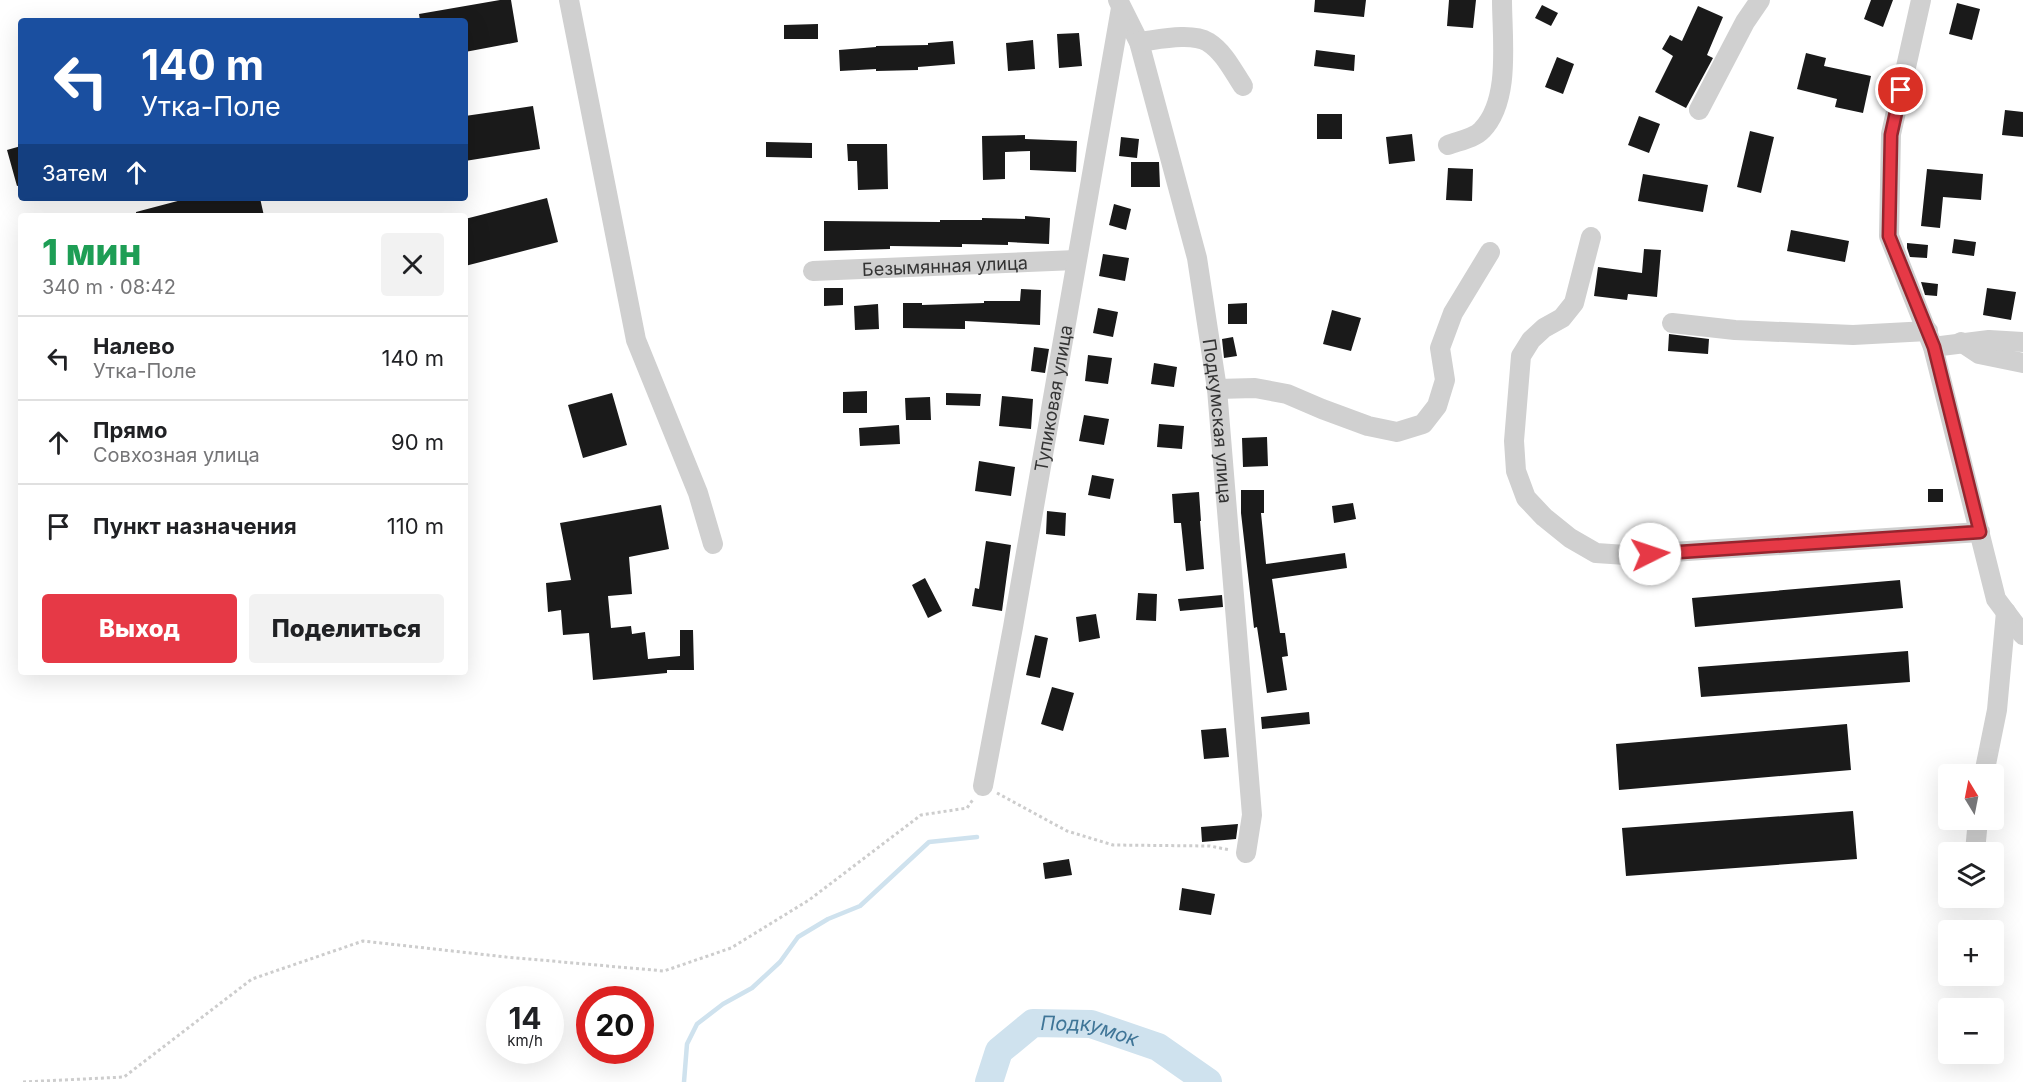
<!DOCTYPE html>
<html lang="ru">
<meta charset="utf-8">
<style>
:root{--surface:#fff;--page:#f2f2f2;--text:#202124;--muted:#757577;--line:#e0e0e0;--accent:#e63946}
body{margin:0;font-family:Inter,sans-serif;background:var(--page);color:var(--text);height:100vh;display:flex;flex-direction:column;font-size:22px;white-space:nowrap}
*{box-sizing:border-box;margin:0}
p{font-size:20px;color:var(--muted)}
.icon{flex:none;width:33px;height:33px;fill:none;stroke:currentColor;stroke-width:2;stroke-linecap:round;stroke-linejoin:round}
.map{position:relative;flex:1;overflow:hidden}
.sheet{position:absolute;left:18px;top:213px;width:450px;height:462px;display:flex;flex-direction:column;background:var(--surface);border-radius:6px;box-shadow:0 6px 24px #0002}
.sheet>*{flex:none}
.guide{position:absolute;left:18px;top:18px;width:450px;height:183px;border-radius:6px;box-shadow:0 6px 24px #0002;background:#1a4fa0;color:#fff;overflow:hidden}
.needle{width:39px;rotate:350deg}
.tools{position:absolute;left:1938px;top:764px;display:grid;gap:12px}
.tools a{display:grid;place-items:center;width:66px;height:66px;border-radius:6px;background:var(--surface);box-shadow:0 6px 24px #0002;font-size:30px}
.speed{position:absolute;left:486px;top:986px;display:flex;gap:12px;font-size:30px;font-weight:700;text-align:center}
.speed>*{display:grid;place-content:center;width:78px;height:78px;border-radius:50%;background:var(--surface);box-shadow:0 6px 24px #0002;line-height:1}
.speed small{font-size:15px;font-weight:400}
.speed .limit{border:9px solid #d22;background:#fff;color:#111}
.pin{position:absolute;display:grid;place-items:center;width:51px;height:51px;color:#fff;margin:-26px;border:3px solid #fff;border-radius:50%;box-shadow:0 2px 6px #0007}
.me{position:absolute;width:66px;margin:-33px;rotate:86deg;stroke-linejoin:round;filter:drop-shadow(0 0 4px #0008)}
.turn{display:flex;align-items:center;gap:21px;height:126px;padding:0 24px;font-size:27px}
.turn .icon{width:78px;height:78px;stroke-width:2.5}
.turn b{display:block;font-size:42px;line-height:51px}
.then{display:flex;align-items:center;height:57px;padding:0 24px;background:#0003;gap:12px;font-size:22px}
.round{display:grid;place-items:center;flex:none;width:63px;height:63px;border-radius:6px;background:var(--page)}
.summary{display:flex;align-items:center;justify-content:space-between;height:102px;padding:0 24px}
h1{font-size:36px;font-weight:800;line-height:45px;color:#1e9e55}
.primary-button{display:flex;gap:12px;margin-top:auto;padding:12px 24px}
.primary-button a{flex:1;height:69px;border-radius:6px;background:var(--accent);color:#fff;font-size:24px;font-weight:800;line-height:69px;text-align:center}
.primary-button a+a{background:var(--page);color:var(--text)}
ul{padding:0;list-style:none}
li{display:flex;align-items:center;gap:18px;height:84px;padding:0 24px;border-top:2px solid var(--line)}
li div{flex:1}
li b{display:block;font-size:22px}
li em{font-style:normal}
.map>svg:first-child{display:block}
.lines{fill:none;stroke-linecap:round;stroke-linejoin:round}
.stream{stroke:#cfe2ee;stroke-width:4.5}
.river{stroke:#cfe2ee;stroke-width:28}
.building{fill:#1a1a1a}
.path{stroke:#cdcdcd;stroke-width:3;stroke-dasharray:3 3;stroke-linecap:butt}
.minor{stroke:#d0d0d0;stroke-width:20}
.route-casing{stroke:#96252e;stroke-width:15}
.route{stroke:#e63946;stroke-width:10}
.labels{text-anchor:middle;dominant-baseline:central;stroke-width:6;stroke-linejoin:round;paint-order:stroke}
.street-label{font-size:18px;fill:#333;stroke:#fff}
.water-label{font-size:20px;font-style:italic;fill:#3f7597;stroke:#fff}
</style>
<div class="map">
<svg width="2023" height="1082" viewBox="0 0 2023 1082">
<rect width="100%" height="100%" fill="#fff"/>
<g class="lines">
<path class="stream" d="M684,1082L687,1044L697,1024L723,1004L752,988L780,962L798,937L828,919L860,906L929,842L977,837"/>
<path class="river" id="s1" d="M989,1082L999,1051L1033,1023L1091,1024L1158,1047L1208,1082"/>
</g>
<path class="building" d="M500,0H511L518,42L465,52V21H420L419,14Z
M1315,0H1366L1364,17L1314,12Z
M1449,0H1476L1473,28L1447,26Z
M1871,0H1893L1883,27L1864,19Z
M1957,3L1980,9L1972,40L1949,34Z
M1542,5L1558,13L1551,26L1535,18Z
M1698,6L1723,17L1707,55L1713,58L1686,108L1655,92L1673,56L1662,49L1670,35L1682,41Z
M818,24V39H784V25Z
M1079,33L1082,66L1059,68L1057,34Z
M1033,40L1035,69L1008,71L1006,43Z
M953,41L955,64L918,67V70L876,71V69L840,71L839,50L876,47V46L928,45V43Z
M1316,50L1355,55L1354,71L1314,66Z
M1806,53L1826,58L1824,66L1871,76L1863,113L1835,107L1837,99L1797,89Z
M1557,57L1574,64L1563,94L1545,87Z
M533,106L540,149L465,161V116Z
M2005,110L2023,112V137L2002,135Z
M1317,114H1342V139H1317Z
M1639,116L1660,124L1649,153L1628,145Z
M1750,131L1774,137L1761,193L1737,187Z
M1412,134L1415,161L1389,164L1386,137Z
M1025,135V139L1077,141L1076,172L1030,170V151L1005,152V179L983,180L982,136Z
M1121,137L1139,139L1137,158L1119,156Z
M766,142L812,143V158L766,157Z
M847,144H887L888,189L858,190L857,161H848Z
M21,146V185L17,186L7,150Z
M1131,162H1159L1160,187H1131Z
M1448,168L1473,169L1472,201L1446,200Z
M1927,169L1983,174L1981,200L1943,197L1940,228L1921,226Z
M1643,174L1708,185L1703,212L1638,201Z
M189,198H260L264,216H136V212Z
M547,198L558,242L465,266V219Z
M1114,204L1131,209L1126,230L1109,225Z
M1025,216L1050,218L1049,244L1008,242V245L962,244V247L890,246V249L824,251V221L940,222V220H982V218L1025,219Z
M1791,230L1849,241L1845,262L1787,251Z
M1954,239L1976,242L1974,256L1952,253Z
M1907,243L1928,245L1927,258L1910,257L1907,248Z
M1644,249L1661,250L1657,297L1628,294L1627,300L1594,296L1598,267L1642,273Z
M1103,254L1129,258L1125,281L1099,276Z
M1921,282L1938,284L1937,296L1925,295Z
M824,288H843V305L824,306Z
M1987,288L2016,292L2011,320L1983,315Z
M1021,289L1041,290L1040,325L965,321V329L903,328V303H922V305L984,303V301H1020Z
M1247,303V324H1228V304Z
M878,304L879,329L855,330L854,306Z
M1098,308L1118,312L1113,337L1093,333Z
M1332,310L1361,318L1351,351L1323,344Z
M1669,334L1709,339L1708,354L1668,351Z
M1233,337L1237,356L1224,358L1222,339Z
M1034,347L1049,349L1045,373L1031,371Z
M1088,355L1112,358L1108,384L1085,381Z
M1154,363L1177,367L1174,387L1151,384Z
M867,391V413H843V392Z
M612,393L627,445L583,458L568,405Z
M946,393L981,394L980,406L946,405Z
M1002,396L1033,399L1031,429L999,426Z
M930,397L931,420H906L905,398Z
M1084,415L1109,419L1104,445L1079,441Z
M1159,424L1184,426L1182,449L1157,447Z
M899,425L900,444L860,446L859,428Z
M1267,437L1268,466L1243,467L1242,438Z
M979,461L1015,467L1011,496L975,491Z
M1092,475L1114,479L1110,499L1088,495Z
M1928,489H1943V502H1928Z
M1241,490H1264V513H1261L1266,564L1345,553L1347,568L1272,579L1280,633H1285L1288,656L1282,657L1287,690L1267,693L1257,627L1254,628L1241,513Z
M1199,492L1201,521H1200L1204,569L1186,571L1181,523H1174L1172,494Z
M1353,503L1356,519L1334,523L1332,506Z
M661,505L669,549L629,557L632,594L608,596L611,628L631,626L632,634L645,632L648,659L680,656V630H693L694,670H667V673L593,680L589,633L563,635L561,610L548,612L546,583L571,580L560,523Z
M1047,511L1066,513L1065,536L1046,534Z
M986,541L1011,545L1002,611L972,606L975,588L979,589Z
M925,578L942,611L928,618L912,585Z
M1900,580L1903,608L1695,627L1692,598Z
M1138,593L1157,594L1156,621L1136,620Z
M1222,595L1223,607L1180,611L1178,599Z
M1096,614L1100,638L1079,642L1076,617Z
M1035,635L1048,638L1040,678L1026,675Z
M1908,651L1910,682L1701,697L1698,667Z
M1052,687L1074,693L1063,731L1041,724Z
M1309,712L1310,724L1262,729L1261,717Z
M1847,724L1851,770L1619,790L1616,744Z
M1226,728L1229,757L1204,759L1201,730Z
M1853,811L1857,859L1626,876L1622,828Z
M1238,824L1236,839L1202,842L1201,827Z
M1069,859L1072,875L1045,879L1043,863Z
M1182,888L1215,894L1211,915L1179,910Z"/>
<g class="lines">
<path class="path" d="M997,793L1067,831L1113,845L1210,846L1230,850
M23,1082L124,1077L252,979L363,941L506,957L664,971L731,948L809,900L921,815L967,808L974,798"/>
<g class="minor">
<path d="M569,0L636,340L698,493L713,544"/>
<path id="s2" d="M1118,0L1139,42L1197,258L1217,389L1252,815L1246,853"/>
<path d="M1921,0L1891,134L1889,236L1933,347L1996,599L2023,635"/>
<path d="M1139,42C1157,40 1191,32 1208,42C1224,52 1233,71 1243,86"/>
<path d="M1699,110L1745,22L1760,0"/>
<path d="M1448,145C1458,141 1475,138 1482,130C1511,100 1502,39 1502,0"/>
<path d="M1591,237L1574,303L1562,318L1544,328L1531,340L1521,356L1514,441L1516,471L1526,498L1544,517L1570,538L1596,553L1626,555L1980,532"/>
<path id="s3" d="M813,271L1076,260"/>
<path d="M1672,323L1735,330L1853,335L1928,331"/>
<path d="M1961,342L1979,354L2023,363"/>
<path d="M1933,347L1989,340L2023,342"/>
<path d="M1217,389L1255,388L1287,394L1322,409L1368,426L1397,432L1423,424L1437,406L1445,380L1440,348L1453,313L1490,252"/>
<path d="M1984,774L1997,710L2006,612"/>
<path id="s4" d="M983,786L1013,627L1121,8"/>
<path d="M1975,852L1978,819"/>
</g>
</g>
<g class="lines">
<defs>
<path id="route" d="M1650,554L1980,532L1934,347L1889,236L1891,135L1901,90"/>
</defs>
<use href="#route" class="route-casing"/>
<use href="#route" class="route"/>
</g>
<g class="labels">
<g class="street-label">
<text stroke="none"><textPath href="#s3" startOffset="132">Безымянная улица</textPath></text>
<text stroke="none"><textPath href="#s4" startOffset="394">Тупиковая улица</textPath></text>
<text stroke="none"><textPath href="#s2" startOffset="435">Подкумская улица</textPath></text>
</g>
<g class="water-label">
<text stroke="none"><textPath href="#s1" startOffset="134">Подкумок</textPath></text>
</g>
</g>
</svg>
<div class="tools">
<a><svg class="needle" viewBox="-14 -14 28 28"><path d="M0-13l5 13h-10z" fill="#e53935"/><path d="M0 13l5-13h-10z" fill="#757577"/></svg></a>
<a><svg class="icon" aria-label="layers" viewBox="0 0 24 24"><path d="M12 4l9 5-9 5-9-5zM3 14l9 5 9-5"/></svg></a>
<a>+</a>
<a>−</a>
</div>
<div class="speed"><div>14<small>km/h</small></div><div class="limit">20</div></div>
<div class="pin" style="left:1901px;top:90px;background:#d93025"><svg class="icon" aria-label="arrive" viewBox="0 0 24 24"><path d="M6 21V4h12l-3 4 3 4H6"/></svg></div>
<svg class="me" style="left:1650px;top:554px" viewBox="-20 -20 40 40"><circle r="19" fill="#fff"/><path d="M0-13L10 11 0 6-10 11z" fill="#e63946"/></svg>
<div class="guide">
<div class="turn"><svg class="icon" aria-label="left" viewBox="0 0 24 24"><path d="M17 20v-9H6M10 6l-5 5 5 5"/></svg><div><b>140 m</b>Утка-Поле</div></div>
<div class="then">Затем<svg class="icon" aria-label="ahead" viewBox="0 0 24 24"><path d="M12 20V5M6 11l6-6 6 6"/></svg></div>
</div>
<section class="sheet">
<div class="summary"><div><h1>1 мин</h1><p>340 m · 08:42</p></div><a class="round"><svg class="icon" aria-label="close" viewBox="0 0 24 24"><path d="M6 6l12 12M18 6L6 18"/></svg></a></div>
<ul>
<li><svg class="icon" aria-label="left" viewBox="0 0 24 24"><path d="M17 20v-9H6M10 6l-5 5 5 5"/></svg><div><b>Налево</b><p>Утка-Поле</p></div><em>140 m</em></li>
<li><svg class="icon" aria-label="ahead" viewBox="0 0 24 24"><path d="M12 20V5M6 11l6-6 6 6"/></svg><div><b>Прямо</b><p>Совхозная улица</p></div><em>90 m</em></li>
<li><svg class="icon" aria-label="arrive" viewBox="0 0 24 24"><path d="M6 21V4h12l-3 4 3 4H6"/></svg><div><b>Пункт назначения</b></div><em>110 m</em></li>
</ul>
<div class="primary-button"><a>Выход</a><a>Поделиться</a></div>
</section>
</div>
